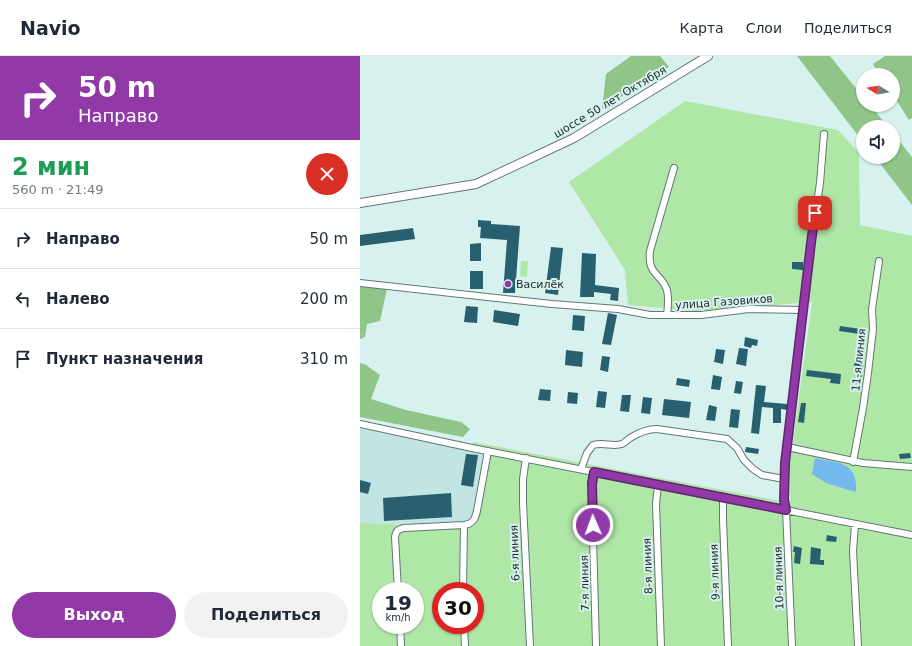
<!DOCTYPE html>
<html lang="ru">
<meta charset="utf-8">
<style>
:root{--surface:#fff;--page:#f2f2f3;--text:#1f2937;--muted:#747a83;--line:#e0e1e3;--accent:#913aa7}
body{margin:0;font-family:"DejaVu Sans",sans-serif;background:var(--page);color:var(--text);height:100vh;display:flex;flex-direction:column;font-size:15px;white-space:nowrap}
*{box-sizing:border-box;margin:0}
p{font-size:13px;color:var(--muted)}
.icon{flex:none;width:22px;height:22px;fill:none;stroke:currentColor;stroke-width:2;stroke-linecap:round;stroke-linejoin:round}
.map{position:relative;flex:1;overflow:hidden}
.side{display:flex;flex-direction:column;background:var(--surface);width:360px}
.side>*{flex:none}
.banner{background:#913aa7;color:#fff;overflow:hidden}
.needle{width:26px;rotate:281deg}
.tools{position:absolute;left:496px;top:12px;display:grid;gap:8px}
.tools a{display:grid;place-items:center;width:44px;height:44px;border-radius:50%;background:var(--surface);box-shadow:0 1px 3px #0004;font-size:20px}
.speed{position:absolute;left:12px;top:526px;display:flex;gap:8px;font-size:20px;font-weight:700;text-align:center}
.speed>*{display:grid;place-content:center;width:52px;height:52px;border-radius:50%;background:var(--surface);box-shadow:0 1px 3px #0004;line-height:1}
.speed small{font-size:10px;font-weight:400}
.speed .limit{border:6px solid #d22;background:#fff;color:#111}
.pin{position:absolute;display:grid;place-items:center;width:34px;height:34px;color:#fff;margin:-17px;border-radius:8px;box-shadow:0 2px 6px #0006}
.me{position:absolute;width:44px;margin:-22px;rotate:358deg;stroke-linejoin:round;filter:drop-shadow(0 0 3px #0008)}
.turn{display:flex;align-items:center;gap:14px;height:84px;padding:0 12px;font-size:18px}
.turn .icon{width:52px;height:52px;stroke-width:2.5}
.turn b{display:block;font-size:28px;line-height:34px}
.round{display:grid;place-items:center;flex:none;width:42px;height:42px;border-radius:21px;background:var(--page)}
.summary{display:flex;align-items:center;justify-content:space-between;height:68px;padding:0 12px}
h1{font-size:24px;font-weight:800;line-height:30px;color:#1e9e55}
.action{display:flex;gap:8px;margin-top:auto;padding:8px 12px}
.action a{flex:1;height:46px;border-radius:24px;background:var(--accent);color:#fff;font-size:16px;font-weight:800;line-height:46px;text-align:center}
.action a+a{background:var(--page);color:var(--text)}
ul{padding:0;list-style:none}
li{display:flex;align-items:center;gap:12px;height:60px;padding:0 12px;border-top:1px solid var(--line)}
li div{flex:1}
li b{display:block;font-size:15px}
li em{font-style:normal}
header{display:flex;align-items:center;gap:24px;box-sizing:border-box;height:56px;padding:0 20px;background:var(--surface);border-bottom:1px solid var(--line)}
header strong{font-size:19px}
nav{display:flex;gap:22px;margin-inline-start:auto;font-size:14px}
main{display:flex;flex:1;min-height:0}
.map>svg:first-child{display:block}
.built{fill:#c2e4e2}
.green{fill:#afe7a7;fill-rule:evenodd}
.forest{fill:#8fc687}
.water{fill:#73b9ef}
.building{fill:#28606f}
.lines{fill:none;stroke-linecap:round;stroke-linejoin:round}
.minor-casing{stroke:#617776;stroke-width:8}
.tertiary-casing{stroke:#617776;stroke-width:10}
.minor{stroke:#fff;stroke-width:6}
.tertiary{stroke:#fff;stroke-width:8}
.route-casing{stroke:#5e266d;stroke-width:10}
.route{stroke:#913aa7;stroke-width:7}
.poi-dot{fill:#913aa7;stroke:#d7f1ef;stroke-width:1.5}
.labels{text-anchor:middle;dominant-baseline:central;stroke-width:4;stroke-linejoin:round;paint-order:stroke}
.street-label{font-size:11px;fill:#242e2d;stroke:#d7f1ef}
.poi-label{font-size:11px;fill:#242e2d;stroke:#d7f1ef;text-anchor:start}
</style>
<header>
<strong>Navio</strong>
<nav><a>Карта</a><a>Слои</a><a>Поделиться</a></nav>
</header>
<main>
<section class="side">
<div class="banner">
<div class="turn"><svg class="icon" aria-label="right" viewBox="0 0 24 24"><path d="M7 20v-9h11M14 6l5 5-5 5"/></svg><div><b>50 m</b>Направо</div></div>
</div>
<div class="summary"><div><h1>2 мин</h1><p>560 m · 21:49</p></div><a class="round" style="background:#d93025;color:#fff"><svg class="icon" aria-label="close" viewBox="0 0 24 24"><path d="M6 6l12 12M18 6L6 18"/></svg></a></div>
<ul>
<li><svg class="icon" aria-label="right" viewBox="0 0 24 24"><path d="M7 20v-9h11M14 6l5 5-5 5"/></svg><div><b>Направо</b></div><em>50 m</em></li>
<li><svg class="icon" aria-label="left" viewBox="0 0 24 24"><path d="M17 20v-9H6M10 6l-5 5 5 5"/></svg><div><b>Налево</b></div><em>200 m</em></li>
<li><svg class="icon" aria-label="arrive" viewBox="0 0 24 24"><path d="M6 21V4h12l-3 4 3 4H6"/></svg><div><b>Пункт назначения</b></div><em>310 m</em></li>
</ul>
<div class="action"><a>Выход</a><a>Поделиться</a></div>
</section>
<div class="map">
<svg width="552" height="590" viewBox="0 0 552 590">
<rect width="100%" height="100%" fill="#d7f1ef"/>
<path class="built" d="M0,370L124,397L110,471L0,467Z"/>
<path class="green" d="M325,45L478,74L499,97L500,169L552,180V590H0V467L110,471L125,394L112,392L113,386L430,447V407L452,246L336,255L268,249L265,214L209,126ZM21,535H55V569H21ZM81,535H115V569H81Z
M161,205H168L167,221L160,220Z"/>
<path class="forest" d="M271,0H300L309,11L242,53L246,18Z
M437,0H470L503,41V49H510L528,71H503V86Z
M525,0H552V62L549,64L533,39V19H520L513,8Z
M533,77L552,101V149L515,101H533Z
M0,230L27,233L20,265L7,268L5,281L0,283Z
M0,307L6,309L20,319L11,343L46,354L101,366L110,373L103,381L0,361Z"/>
<path class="water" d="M455,402C479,407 498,406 496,436L466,427L452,418Z"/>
<path class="building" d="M118,164L131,165V168L160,170L155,237H143L147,184L120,182L121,171H118Z
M53,172L55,183L0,190V179Z
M121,187V205H110V188Z
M191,191L203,192L198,239L185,237Z
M222,197L236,198L235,229L259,232L258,245L250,244L251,238L234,236V241H220Z
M432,206H443V214L432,213Z
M110,215H123V233H110Z
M106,250L118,251L117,267L104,266Z
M134,254L160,258L158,270L133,266Z
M248,257L257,259L251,289L242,288Z
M213,259L225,260L224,275L212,274Z
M480,270L501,273L500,278L479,275Z
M385,281L398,284L397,290L392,289L391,292L384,290Z
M379,292L388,293L386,310L376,308Z
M356,293L365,294L363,308L354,306Z
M206,294L223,296L222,311L205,309Z
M242,300L250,301L248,316L240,314Z
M495,304L503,305L501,328L495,327L497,310H494Z
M447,314L481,318L480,328L470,327L471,323L446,320Z
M353,319L362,321L360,334L351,333Z
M317,322L330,324L329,331L316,329Z
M376,325L383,326L381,338L374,337Z
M396,329L406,330L404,346L427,348V354L421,353V367H413V352L402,351L399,378L391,377Z
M180,333L191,334L190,345L178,344Z
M238,335L247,336L245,352L236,351Z
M208,336L218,337L217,348L207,347Z
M262,339H271L269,356L260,355Z
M283,341L292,342L290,358L281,357Z
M304,343L331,346L329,362L302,359Z
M441,347H446L444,367L438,366Z
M349,349L357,351L355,365L346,364Z
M371,353L380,354L378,372L369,371Z
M386,391L399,393L398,398L385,396Z
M550,397L551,402L540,403L539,398Z
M106,398L118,399L113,431L101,429Z
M0,424L11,427L8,438L0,436Z
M91,437L92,461L24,465L23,442Z
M467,479L477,481L476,486L466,485Z
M434,490L442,492L440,508L434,507L435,496H433Z
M451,491L461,493L460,504H464V509L450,508Z"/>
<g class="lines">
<defs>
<path id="minor" d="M0,227L192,248L258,253L290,259H341L389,253L443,254
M307,259C308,251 309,242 307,234C301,217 287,219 290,195L314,112
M0,368L112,392L552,479
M427,391L503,407L552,411
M166,402L163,423V447L170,590
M493,406L503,352L508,317L513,273L512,253L519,205
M221,413L227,397L233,389C243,386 253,391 262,388C265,387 267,384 270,382C278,377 287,373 297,373L367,383L377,392L384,404L393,413L402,419L424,423
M234,416L232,444L236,590
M298,429L296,448L301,590
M363,442V464L368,590
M495,468L493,495L498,590
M38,535L35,481C36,475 38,473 44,472L104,469C113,468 115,463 117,455L128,395
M103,535L104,469
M40,569L41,590
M104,569L105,590
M432,590L426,454L424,444L425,407L451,187L460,127L464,78"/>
<path id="tertiary" d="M0,147L116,128L214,82L348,0"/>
</defs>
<use href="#minor" class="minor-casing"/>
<use href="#tertiary" class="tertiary-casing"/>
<use href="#minor" class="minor"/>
<use href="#tertiary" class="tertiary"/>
</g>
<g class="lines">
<defs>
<path id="route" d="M233,469L232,427L234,416L426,454L424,444L425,407L451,187L455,157"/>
</defs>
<use href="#route" class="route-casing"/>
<use href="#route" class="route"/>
</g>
<circle class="poi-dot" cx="148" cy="228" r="4"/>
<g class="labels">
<g class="street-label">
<text transform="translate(250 46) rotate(-31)">шоссе 50 лет Октября</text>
<text transform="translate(364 246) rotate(-4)">улица Газовиков</text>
<text transform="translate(499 304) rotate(-84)">11-я линия</text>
<text transform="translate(155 497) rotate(-92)">6-я линия</text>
<text transform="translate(288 510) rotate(-92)">8-я линия</text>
<text transform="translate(355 516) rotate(-92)">9-я линия</text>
<text transform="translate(419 522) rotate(-92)">10-я линия</text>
<text transform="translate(225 527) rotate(-91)">7-я линия</text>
</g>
<g class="poi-label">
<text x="156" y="228">Василёк</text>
</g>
</g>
</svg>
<div class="tools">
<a><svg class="needle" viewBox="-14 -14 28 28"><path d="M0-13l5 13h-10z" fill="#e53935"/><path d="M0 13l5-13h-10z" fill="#747a83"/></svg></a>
<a><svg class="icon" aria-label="sound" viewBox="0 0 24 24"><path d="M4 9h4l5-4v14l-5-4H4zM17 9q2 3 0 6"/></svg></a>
</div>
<div class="speed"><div>19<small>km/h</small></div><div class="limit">30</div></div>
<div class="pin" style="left:455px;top:157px;background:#d93025"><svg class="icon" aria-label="arrive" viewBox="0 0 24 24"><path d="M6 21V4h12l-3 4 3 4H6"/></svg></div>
<svg class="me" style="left:233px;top:469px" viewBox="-20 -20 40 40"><circle r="17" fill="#913aa7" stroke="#fff" stroke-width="3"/><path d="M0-11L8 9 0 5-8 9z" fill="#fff"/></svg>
</div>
</main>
